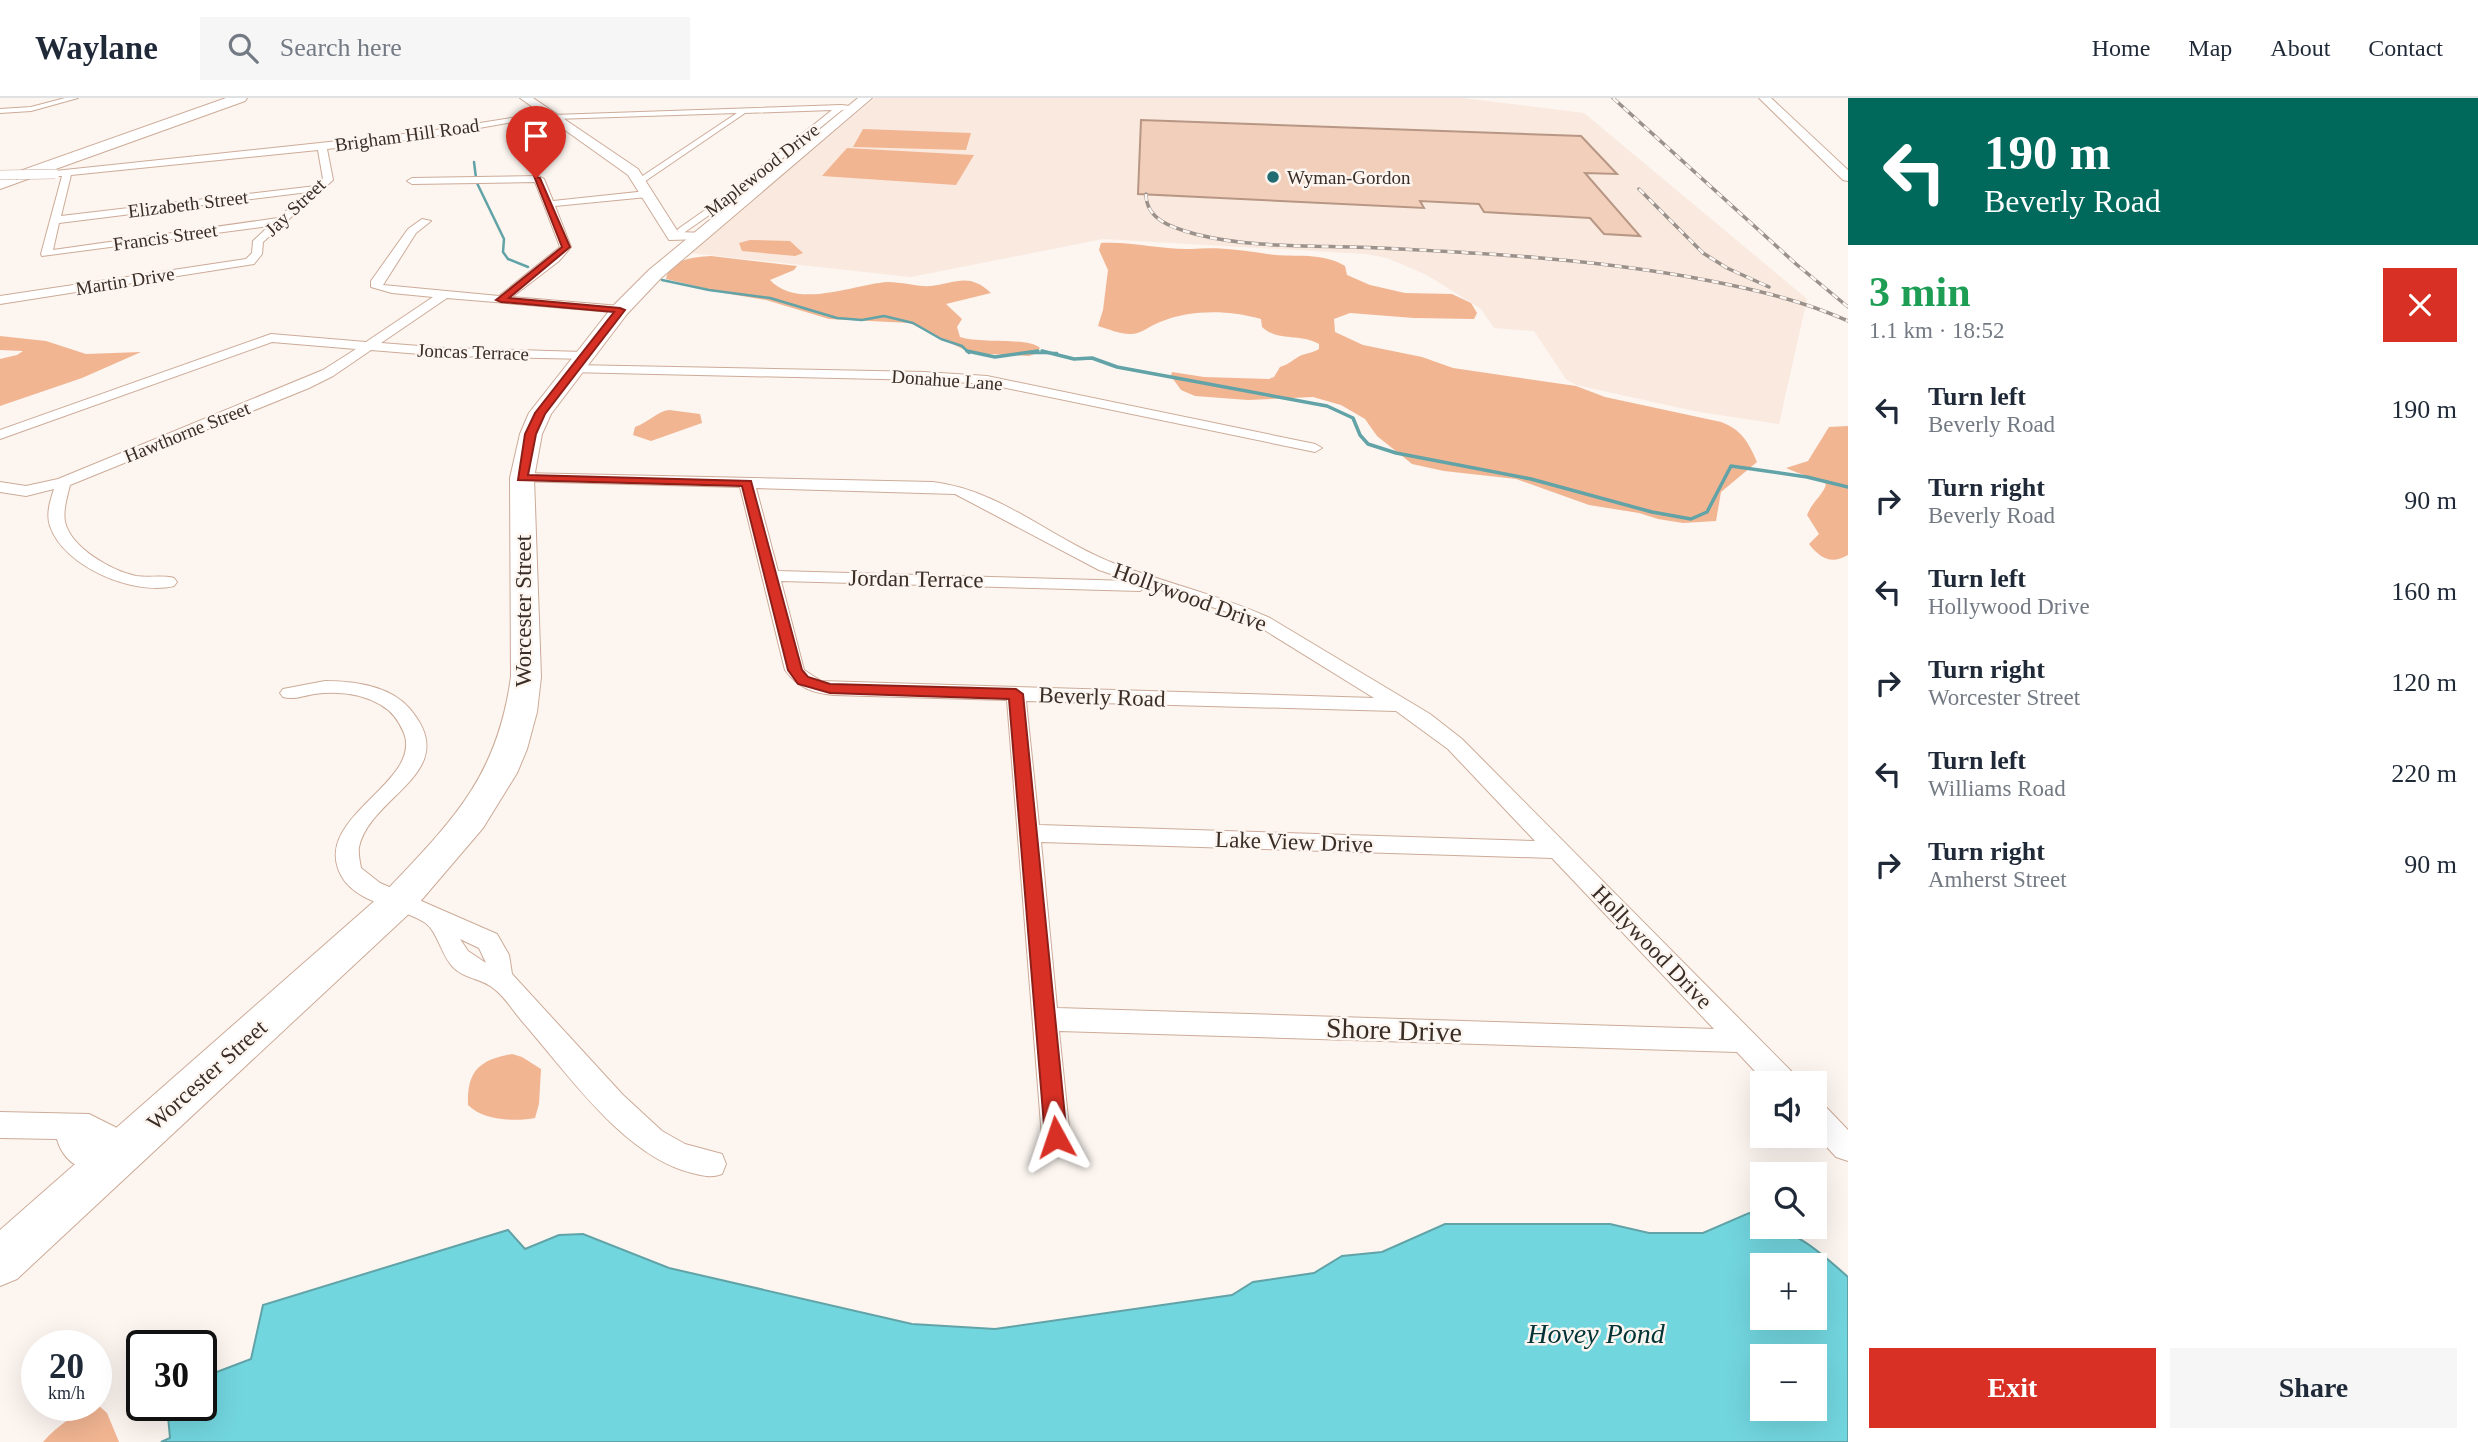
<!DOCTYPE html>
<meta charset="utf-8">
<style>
:root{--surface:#fff;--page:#f6f6f7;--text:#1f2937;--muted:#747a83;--line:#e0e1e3;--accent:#d93025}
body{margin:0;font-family:"Times New Roman",serif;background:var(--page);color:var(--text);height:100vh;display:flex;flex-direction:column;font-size:26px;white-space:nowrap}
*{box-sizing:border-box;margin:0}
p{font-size:23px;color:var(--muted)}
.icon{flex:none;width:38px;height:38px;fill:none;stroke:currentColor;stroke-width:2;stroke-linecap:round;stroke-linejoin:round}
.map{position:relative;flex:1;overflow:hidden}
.sheet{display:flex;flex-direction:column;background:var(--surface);width:630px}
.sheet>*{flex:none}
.hud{background:#00695c;color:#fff;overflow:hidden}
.buttons{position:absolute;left:1750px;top:973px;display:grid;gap:14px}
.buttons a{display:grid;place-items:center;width:77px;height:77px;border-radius:0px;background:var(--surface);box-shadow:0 7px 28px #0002;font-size:35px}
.speed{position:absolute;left:21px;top:1232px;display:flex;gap:14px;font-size:35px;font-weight:700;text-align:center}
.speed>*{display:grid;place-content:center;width:91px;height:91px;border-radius:50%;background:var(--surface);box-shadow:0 7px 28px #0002;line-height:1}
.speed small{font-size:18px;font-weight:400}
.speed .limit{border:4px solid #111;border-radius:10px;background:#fff;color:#111}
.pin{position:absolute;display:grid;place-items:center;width:60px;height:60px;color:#fff;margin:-72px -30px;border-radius:50% 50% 50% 0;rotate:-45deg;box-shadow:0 0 7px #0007}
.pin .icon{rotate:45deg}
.me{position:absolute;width:77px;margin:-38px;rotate:355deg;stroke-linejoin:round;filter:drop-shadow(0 0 5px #0008)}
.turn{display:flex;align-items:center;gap:24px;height:147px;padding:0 21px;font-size:32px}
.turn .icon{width:91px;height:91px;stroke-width:2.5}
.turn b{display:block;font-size:49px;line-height:60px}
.round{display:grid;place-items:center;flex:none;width:74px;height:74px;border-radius:0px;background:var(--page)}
.head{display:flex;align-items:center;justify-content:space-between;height:119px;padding:0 21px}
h1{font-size:42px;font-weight:600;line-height:52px;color:#1e9e55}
.action{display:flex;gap:14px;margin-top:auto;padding:14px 21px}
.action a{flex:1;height:80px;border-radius:0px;background:var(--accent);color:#fff;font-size:28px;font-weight:600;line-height:80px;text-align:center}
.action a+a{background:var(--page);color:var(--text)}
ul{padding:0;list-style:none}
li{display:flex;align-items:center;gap:21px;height:91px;padding:0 21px}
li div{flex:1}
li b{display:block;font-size:26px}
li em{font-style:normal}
header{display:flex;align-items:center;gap:42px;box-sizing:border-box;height:98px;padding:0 35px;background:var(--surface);border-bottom:2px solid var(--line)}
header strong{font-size:33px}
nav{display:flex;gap:38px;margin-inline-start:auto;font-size:24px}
.search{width:490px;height:63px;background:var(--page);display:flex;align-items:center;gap:18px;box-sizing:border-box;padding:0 24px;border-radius:0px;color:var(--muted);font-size:26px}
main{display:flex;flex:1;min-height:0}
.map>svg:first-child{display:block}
.built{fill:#fae9df}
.green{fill:#f1b592}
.water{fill:#72d6df;stroke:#61a3a7;stroke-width:2;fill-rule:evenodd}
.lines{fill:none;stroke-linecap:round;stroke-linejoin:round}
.stream-far1{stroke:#61a3a7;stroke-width:2.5}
.stream{stroke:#61a3a7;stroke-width:3.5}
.building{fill:#f1cfbb;stroke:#b79784;stroke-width:2}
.street-casing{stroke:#cdab98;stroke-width:2}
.secondary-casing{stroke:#cdab98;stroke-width:2}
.primary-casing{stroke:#cdab98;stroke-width:2}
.highway-casing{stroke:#cdab98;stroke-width:2}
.street{fill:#fff;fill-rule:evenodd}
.secondary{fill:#fff;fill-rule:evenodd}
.primary{fill:#fff;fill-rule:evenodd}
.highway{fill:#fff;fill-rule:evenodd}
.rail-casing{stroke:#9b918b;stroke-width:3.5}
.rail{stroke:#fcf5f0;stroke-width:2.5;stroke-dasharray:7;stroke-linecap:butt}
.street-bridge-casing{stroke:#cdab98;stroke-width:10;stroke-linecap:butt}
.street-bridge{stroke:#fff;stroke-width:9}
.route{fill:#d93025;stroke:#8d1f18;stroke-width:2}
.poi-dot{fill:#206c72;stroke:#fcf5f0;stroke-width:2.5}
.labels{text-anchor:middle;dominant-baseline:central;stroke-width:5;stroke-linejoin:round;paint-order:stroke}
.far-street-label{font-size:19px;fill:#3a2d25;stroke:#fcf5f0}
.far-poi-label{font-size:19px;fill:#3a2d25;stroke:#fcf5f0;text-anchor:start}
.street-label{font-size:23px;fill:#3a2d25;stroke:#fcf5f0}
.near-street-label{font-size:28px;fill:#3a2d25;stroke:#fcf5f0}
.near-water-label{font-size:28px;font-style:italic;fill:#003236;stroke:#fcf5f0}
</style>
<header>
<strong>Waylane</strong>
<div class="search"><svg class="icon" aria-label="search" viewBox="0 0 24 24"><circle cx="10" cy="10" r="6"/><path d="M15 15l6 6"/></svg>Search here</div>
<nav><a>Home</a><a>Map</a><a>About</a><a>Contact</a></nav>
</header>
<main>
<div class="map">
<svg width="1848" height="1344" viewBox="0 0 1848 1344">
<rect width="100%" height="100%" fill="#fcf5f0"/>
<path class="built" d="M875,0H1463L1584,15L1807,201L1779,326L1699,314L1576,287L1566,281L1534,233L1494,230L1481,211L1427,177L1387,160L1366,156L1103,141L911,179L690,155Z"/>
<path class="green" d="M863,31L971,35L966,52L853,49Z
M847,50L974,57L956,87L822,78Z
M750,142L790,143L803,155L795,158L742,153L739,145Z
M1101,145C1131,143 1162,152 1192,151C1218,149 1241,152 1267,156C1293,160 1321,153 1345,168L1347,177L1370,187L1405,195L1452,196L1471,205L1477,215L1474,221L1414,220L1350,215L1334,221L1335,234L1363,247L1422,259L1453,270L1576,288L1605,299L1721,324C1741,331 1749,345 1757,364L1721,394L1716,423L1683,425L1658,421L1639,415L1589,407L1516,381L1444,373L1412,366L1377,338L1365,321L1341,307L1313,299L1248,302L1195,298L1181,292L1171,278L1172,274L1204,279L1269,281L1274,279L1280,269C1290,266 1293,261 1302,257C1308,255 1314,254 1319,251V246C1301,235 1278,244 1262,229L1261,221C1230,212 1191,211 1160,224C1149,228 1142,236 1130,236C1120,236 1108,231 1098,228L1103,212L1108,172L1099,152Z
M711,158L797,168L794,172L770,182C798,212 854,186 888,184C903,184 917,189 931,188C956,185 969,174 991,195L946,206L962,221L957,229L960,239C981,246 1028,239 1040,250L1035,256L1029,258L971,255L910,225L829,221L766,202L724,195L666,181C670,161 694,159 711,158Z
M0,238L46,243L86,256L141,254L82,280L0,308V261L17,257L23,253L0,252Z
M669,312L700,316L702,325L651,343L633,337L635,329C649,324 656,314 669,312Z
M1848,328V457C1831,467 1820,460 1809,446L1819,436L1807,417C1812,404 1824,396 1826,386C1813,378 1800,377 1786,370L1808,363L1829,329Z
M512,956L522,959L541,971L539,1006L535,1020C515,1024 482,1022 468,1007C467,973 479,962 512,956Z
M98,1307L107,1315L119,1344H43C58,1327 77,1314 98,1307Z"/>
<path class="water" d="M1749,1115L1762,1122V1129C1794,1129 1825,1159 1848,1179V1344H161L170,1340L167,1307H201V1280L251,1261L263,1207L508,1132L525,1151L559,1137L583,1136L669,1170L912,1226L995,1231L1232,1197L1253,1184L1314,1175L1342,1158L1382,1154L1445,1126H1610L1649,1135H1703ZM1762,1167H1815V1220H1762ZM1762,1258H1815V1311H1762Z"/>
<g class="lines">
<path class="stream-far1" d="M474,64L476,80
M476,83L504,141L503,154L508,161L528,169
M662,182L709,192L770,200L837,220L862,222L884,218L913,225L941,241L962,248L969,255
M1025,255H1057"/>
<path class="stream" d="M967,253L995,259L1038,253
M1042,253L1074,261L1092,260L1117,269L1327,308L1353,320L1360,337L1368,346L1396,355L1531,381L1652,414L1691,421L1707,414L1731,368L1807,379L1848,389"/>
</g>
<path class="building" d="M1141,22L1581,38L1617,76L1585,75L1640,138L1604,136L1590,120L1484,114L1479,106L1420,103L1424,110L1138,96Z"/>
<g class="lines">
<defs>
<path id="street" d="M65,0H78L31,13L0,15V11L31,9Z
M841,7L860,9L842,12L731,102L682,136L677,133L678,131L725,98L832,12L745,15L641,86L636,83L638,81L737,15L524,22L423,40L327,51L333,82L263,144L262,156L254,166L0,206V198L246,161L252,155L253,143L269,128L42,158L41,156L62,78H52L50,76L55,73L423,34L524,18ZM318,52L323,81L316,88L61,118L71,77ZM308,94L278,120L53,152L59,125Z
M539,78L544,81L553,103L647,93L652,96L647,99L555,108L571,149L559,163L512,199L620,208L624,209V215L447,200L381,245L445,250L583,254L589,258L588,261L445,258L371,252L333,278L309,290L70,387C67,399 63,412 65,424C71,450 112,473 136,478C149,480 162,477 174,480L177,484L174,488C134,498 64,469 50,428C46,416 50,403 54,391L26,398L0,394V384L26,388L58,381L323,272L356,251L272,244L0,341V332L271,236L366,244L433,199L392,195L371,189V183L408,131L422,121L431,123L416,135L383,187L499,198L560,149L535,84L412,86L407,83L412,80Z
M573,267L924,274L987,278L1315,346L1322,350L1315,354L987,286L924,282L568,274L566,271Z
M522,375L933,384C1001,392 1051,441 1113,465C1165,485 1220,497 1270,520L1430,616L1462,641L1794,976L1797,985H1766L1737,954L1059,933L1070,1039L1066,1048L1056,1052L1046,1048L1042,1039L1007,602L834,597C813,595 798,590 785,572L740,389L517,383L514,380L517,377ZM756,390L955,396L1099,472L1132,483L778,473ZM781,483L1140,493L1149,488L1230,515L1258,528L1374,600L821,583L804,572ZM1026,603L1396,613L1448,651L1535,743L1039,727ZM1041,744L1552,760L1714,931L1057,910Z
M325,583C354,583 390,588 409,610C465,674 370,697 359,749C358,756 360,764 361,770L380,785L497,836L509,857L512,876L623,997L662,1033L685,1046L722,1056L726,1066L722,1076C711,1080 704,1078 692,1075C623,1058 566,973 521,922C512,911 504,898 493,890C481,880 463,881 452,868C441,856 437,832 424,824C399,809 357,805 342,779C308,720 423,686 404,635C399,623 392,613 381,607C361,595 336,593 314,596C303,598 293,602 283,599L280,595L283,591ZM460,841L479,850L486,865L468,853Z
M1815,1004L1825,1008L1848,1032V1063L1836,1059L1815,1036Z
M0,1014L89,1016L125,1034C131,1046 130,1058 124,1071C97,1081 65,1071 57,1041L0,1040Z"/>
<path id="secondary" d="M520,0H533L638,71L678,134L705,135L707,138L705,141L669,142L628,77Z
M1759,0H1771L1848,72V83L1843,82Z"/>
<path id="primary" d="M858,0H872L661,180L627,216L551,316L542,336L534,380L541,579L537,614L527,651L517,675L483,730L413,812L17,1181L0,1188V1132L387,792C454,721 497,679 511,579L510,380L520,336L529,315L613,208L649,172Z"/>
<path id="highway" d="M226,0H247L245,3L0,91V80Z"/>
</defs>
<use href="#street" class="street-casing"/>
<use href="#secondary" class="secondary-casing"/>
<use href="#primary" class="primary-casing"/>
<use href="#highway" class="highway-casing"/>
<use href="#street" class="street"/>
<use href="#secondary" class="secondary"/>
<use href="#primary" class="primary"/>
<use href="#highway" class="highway"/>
<defs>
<path id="rail" d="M1613,0L1796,166L1848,209
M1639,91L1703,155L1727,170L1769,189
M1146,96C1146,122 1173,130 1195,136C1253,151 1319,147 1379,150C1485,155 1591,161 1695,180C1748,190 1799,201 1848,223"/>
</defs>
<use href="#rail" class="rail-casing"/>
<use href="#rail" class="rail"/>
<defs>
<path id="street-bridge" d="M0,77L55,76"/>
</defs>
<use href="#street-bridge" class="street-bridge-casing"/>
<use href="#street-bridge" class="street-bridge"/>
</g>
<path class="route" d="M534,78L540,80L570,149L509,200L620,210L625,212L545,316L536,336L528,377L751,383L802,572L808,579L830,586L1016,591L1023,596L1067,1039L1064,1046L1056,1049L1048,1046L1045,1039L1009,601L830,595L798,586L788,572L742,388L518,382L525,336L535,315L614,214L501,204L496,202L562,149Z"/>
<circle class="poi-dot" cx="1273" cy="79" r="7"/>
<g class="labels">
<g class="far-street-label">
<text transform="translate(407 37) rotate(-8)">Brigham Hill Road</text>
<text transform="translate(762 72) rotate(-38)">Maplewood Drive</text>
<text transform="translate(188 106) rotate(-7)">Elizabeth Street</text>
<text transform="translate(295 109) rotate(-43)">Jay Street</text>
<text transform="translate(165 139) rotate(-8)">Francis Street</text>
<text transform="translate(125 183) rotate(-9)">Martin Drive</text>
<text transform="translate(473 254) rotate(2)">Joncas Terrace</text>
<text transform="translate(947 282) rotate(4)">Donahue Lane</text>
<text transform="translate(187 334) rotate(-22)">Hawthorne Street</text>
</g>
<g class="far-poi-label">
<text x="1287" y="79">Wyman-Gordon</text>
</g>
<g class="street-label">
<text transform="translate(916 481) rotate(1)">Jordan Terrace</text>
<text transform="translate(1190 499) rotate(20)">Hollywood Drive</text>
<text transform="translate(523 513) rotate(-90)">Worcester Street</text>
<text transform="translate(1102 599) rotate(2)">Beverly Road</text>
<text transform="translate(1294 744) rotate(2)">Lake View Drive</text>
<text transform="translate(1652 849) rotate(46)">Hollywood Drive</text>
<text transform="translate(207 977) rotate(-42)">Worcester Street</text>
</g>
<g class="near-street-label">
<text transform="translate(1394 932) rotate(2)">Shore Drive</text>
</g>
<g class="near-water-label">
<text x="1596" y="1235">Hovey Pond</text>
</g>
</g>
</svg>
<div class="buttons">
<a><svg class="icon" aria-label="sound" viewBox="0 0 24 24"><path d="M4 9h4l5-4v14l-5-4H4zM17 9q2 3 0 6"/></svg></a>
<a><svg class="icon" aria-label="search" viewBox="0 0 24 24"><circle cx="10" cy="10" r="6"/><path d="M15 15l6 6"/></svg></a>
<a>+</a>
<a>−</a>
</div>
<div class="speed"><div>20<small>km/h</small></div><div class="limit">30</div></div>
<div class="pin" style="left:536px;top:80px;background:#d93025"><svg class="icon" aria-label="arrive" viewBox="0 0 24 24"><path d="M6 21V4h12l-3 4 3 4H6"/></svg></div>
<svg class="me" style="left:1056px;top:1039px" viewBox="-20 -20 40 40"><path d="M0-17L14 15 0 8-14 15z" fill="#d93025" stroke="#fff" stroke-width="4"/></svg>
</div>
<section class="sheet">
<div class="hud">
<div class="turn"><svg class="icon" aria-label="left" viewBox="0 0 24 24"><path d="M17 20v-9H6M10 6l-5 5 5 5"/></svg><div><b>190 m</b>Beverly Road</div></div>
</div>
<div class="head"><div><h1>3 min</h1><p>1.1 km · 18:52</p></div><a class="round" style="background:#d93025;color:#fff"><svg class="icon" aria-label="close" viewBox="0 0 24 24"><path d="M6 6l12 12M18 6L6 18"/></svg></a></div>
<ul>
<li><svg class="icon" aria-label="left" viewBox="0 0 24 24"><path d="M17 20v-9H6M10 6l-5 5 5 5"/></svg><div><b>Turn left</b><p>Beverly Road</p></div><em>190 m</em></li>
<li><svg class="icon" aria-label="right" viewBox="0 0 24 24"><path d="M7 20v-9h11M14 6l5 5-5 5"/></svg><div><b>Turn right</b><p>Beverly Road</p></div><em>90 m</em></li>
<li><svg class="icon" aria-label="left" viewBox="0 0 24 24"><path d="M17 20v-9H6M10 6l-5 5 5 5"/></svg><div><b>Turn left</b><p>Hollywood Drive</p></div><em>160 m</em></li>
<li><svg class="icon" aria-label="right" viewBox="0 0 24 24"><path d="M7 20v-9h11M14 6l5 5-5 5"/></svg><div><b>Turn right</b><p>Worcester Street</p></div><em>120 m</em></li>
<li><svg class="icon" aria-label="left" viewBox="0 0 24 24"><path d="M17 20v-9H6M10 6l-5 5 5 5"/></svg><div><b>Turn left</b><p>Williams Road</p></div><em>220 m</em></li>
<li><svg class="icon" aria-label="right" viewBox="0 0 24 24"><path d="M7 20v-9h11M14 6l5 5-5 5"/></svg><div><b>Turn right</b><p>Amherst Street</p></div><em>90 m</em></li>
</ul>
<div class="action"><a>Exit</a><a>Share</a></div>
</section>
</main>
